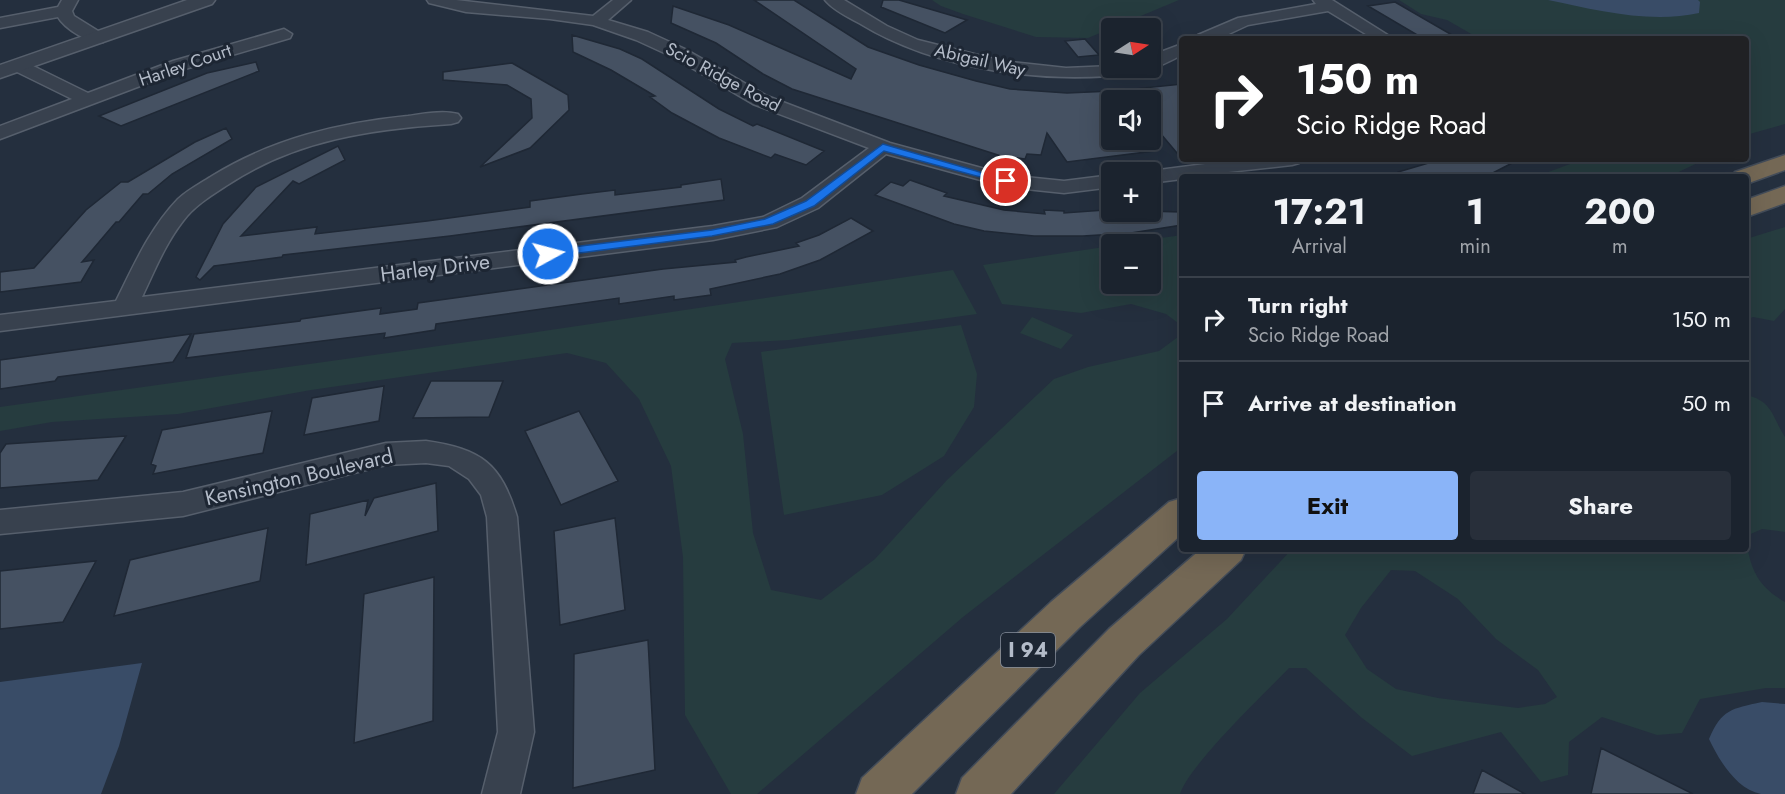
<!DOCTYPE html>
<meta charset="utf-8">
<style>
:root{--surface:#1b232e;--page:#282f3a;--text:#f1f3f6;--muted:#a0a4aa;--line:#39404a;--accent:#8ab4f8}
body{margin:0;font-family:Jost,sans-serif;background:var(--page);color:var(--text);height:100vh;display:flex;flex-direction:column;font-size:22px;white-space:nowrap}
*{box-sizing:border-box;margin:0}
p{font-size:20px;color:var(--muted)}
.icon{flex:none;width:33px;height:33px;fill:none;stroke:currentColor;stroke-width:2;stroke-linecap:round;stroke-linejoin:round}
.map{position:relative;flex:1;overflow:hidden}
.side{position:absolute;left:1179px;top:174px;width:570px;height:378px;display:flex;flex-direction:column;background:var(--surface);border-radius:6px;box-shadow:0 6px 24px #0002,0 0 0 2px var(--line)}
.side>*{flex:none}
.hud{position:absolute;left:1179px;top:36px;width:570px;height:126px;border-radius:6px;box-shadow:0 6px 24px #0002,0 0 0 2px var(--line);background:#202124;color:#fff;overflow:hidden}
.needle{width:39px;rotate:78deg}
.controls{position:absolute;left:1101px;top:18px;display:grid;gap:12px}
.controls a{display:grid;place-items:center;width:60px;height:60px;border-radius:6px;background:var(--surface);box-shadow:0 6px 24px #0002,0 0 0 2px var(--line);font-size:30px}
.pin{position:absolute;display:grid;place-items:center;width:51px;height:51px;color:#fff;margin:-26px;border:3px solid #fff;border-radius:50%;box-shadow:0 2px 6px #0007}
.me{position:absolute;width:66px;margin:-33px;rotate:83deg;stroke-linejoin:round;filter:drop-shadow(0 0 4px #0008)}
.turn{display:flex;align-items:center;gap:21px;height:126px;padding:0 18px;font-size:27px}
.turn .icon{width:78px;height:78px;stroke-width:2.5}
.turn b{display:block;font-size:42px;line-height:51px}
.eta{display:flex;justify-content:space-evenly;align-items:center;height:102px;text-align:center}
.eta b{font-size:36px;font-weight:700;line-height:42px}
.cta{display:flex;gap:12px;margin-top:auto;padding:12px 18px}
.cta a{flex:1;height:69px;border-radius:6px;background:var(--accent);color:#111;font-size:24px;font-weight:700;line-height:69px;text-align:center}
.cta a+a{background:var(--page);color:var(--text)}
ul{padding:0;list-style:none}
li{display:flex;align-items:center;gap:18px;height:84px;padding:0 18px;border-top:2px solid var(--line)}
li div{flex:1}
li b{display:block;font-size:22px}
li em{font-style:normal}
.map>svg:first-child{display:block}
.green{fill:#263c3f;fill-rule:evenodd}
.water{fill:#394c67}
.building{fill:#455162;stroke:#1f2835;stroke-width:1.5}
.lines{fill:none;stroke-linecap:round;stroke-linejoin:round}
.minor-casing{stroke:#565f6c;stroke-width:3}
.tertiary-casing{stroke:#565f6c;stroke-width:3}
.motorway-casing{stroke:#434c59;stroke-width:3}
.minor{fill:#38414e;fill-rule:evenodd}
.tertiary{fill:#38414e;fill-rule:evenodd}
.motorway{fill:#746855;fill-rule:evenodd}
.route{fill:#1a73e8;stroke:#114b97;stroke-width:1.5}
.labels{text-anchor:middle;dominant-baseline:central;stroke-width:6;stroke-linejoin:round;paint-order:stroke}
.far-street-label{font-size:18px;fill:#b4bcc9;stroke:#1d2633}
.shield{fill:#1d2633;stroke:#878f9c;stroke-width:1.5}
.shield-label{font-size:20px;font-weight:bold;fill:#b4bcc9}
.street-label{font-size:21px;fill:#b4bcc9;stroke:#1d2633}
</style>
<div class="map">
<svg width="1785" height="794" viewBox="0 0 1785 794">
<rect width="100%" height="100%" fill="#242f3e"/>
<path class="green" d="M932,0H1179L1088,38L1036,37L963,14L941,6Z
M1399,0H1785V124L1746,135V39H1480L1447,20L1421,14Z
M1574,159H1706L1668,177H1535L1570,164Z
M1785,227V309L1774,321L1753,317L1746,320V239Z
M1182,235V326L1166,314L1131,304L1081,313L1002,304L983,265L1111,246L1112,284H1150V244H1119Z
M953,270L977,314L789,340L732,343L725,359L743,434L753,533L771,590L821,600L875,559L947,480L1054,379L1088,367L1159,351L1182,334V447L963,617L757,794H731L685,715L683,557L671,466L639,399L606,363L567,353L311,390L178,414L52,422L0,431V407L510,336Z
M1032,317L1073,335L1061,349L1020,333Z
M961,325L977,374L974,407L944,456L882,495L784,515L761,352Z
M1746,395C1773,401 1772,417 1785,437V532L1762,529L1746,536Z
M1746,538C1750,568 1757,586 1785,602V688H1766L1700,699L1682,733L1657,735L1602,717L1569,742L1568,775L1541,782L1501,732L1412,756L1362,718L1306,668H1289C1265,693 1189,765 1180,794H1054L1140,693L1227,619L1292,549H1746ZM1391,570L1415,571L1458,599L1496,639L1538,670L1557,697L1545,704L1518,708L1438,698L1396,689L1367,669L1345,635L1361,608Z"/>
<path class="water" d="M1548,0H1698L1700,2L1699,13C1650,24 1596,10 1548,0Z
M142,663L119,746L101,794H0V682Z
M1762,702L1785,704V794C1777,794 1768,794 1761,794C1736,789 1719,760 1709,739C1722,709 1731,709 1762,702Z"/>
<path class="building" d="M754,0H794L868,47L919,65L976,81L1010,89L1067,93L1112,91V140H1153L1154,151L1067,162L1047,133L1041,155L1027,154L1025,159L1001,156L792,89L763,74L716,43L671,23L673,6L729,25L851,79L856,69Z
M883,0H899L967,20L945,33L881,7Z
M1395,2L1459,39H1424L1368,6Z
M572,35L620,49L642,59L719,109L753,126L757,124L824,151L806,165L775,154L771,158L719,138L672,113L650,97L655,96L611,70L573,52Z
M1085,39L1099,55L1078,57L1065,41Z
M256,62L259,71L121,126L99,116L207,73Z
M512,63L568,95L569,110L530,148L480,167L532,118L531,99L507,85L443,80V72Z
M1182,84V159L1150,121V100H1133L1124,90Z
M226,128L232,139L172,174L148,194H143L119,222H116L82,262L94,260L81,282L0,292V272L34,268L86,210L121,182H128L195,142Z
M338,146L345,160L299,184L293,181L241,236L317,227L315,234L427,221L530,207V201L582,194L615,190V195L681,187V185L721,179L724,200L450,236L283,255L282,257L214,266L200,280L196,277L223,224L256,187Z
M1442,159H1520L1485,177L1472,173L1458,177H1398V172Z
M910,180L947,193L944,196L1004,210L1045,214L1044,210L1064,211V213L1105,210L1182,212V225L1131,233L1083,236H1034L984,231L954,224L875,195L891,182L903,186Z
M851,218L873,231L820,260L780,274L710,289L711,295L674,300V296L619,304V298L436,324L435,330L384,338L385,333L186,358L194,334L300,321L301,319L381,308L380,314L417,309L418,303L663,269L736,262L735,260L746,257L799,246L796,243L819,235Z
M191,334L173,362L58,377L55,381L0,389V360Z
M431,381H503L489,417L413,418Z
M384,386L379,421L304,435L312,398Z
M272,411L263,453L153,474L156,466L151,464L162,430Z
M579,411L618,481L561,505L525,431Z
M126,436L98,480L0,488V453L6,444Z
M436,483L438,531L306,565L310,514L368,500L365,516L374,498Z
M615,518L625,610L560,625L554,531Z
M268,528L260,581L114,616L130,560Z
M96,561L63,622L0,629V571Z
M434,577L433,721L354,743L364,594Z
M648,640L655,770L573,788L574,654Z
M1601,748L1693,794H1591Z
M1482,770L1525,794H1473Z"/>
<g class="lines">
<defs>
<path id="minor" d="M62,0H78L72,11L74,16L103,34L105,38L103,42C90,45 64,28 58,17L0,28V18L58,7Z
M427,0H456L593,16L613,0H631L608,20L648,32L685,49L767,96L890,143L1007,175L1064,181L1112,175V187L1064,193L1006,187L886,154L818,208L777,227L713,240L0,331V315L116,301C134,265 150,228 178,199C188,190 201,183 212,176C272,139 338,123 408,116C423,114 442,110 458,114L461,118L458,122L451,124C372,129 296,140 229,184C212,195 195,205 183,221C165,244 154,272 142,297L713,226L763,217L802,198L869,148L753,104L673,57L636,40L593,25L550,19L466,12L429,3Z
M825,0H844L887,26L918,40L1002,61L1066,68L1112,66L1147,68L1144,72L1138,73C1048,85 937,71 859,23C848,17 833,10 825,0Z
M1313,0H1332L1394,39H1374L1328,11L1248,25L1218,39H1196L1198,35L1238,18L1316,4Z
M284,29L292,34L290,38L185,69L0,139V126L72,99L13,70L10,66L13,62H25L88,93L173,61Z
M1182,44V55C1171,60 1159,68 1147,68H1150V56Z
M1244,159H1302L1299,163L1292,165L1182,177V179L1150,183V172H1143Z
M426,441C481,449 501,463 517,517L534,732L520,794H482L498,732L487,517L481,495L469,479L449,466L426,463L386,465L183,516L0,534V510L183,492L386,443Z"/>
<path id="tertiary" d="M187,0H215L212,4L0,78V65Z"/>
<path id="motorway" d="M1785,155V170L1746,184V177H1731L1735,172Z
M1785,186V203L1746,217V200Z
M1182,498V534L1080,627L912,794H856L862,778L1051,602L1169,502Z
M1201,549H1246L1241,560L1139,655L1011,794H956L962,778L1109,629Z"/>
</defs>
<use href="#minor" class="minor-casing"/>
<use href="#tertiary" class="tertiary-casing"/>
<use href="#motorway" class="motorway-casing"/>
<use href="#minor" class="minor"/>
<use href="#tertiary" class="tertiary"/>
<use href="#motorway" class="motorway"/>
</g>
<path class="route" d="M883,144L1011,181L1006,184L884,151L814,206L773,224L712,236L548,257L542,254L548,250L712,230L765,219L806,201Z"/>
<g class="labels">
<g class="far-street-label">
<text transform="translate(980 60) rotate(13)">Abigail Way</text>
<text transform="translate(185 65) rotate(-19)">Harley Court</text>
<text transform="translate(723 77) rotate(28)">Scio Ridge Road</text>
</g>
<rect class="shield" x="1001" y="633" width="54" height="34" rx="4.5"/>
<g class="shield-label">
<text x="1028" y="650">I 94</text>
</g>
<g class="street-label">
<text transform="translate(435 268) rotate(-7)">Harley Drive</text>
<text transform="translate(299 477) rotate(-13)">Kensington Boulevard</text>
</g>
</g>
</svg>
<div class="controls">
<a><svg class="needle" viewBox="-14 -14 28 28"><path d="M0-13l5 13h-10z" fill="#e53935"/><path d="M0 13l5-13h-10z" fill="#a0a4aa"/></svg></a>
<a><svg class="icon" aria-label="sound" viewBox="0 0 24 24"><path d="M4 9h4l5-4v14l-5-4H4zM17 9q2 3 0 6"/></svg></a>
<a>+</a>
<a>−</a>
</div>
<div class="pin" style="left:1006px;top:181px;background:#d93025"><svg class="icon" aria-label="arrive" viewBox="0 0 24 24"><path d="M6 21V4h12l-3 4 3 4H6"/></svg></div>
<svg class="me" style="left:548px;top:254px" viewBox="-20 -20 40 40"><circle r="17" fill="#1a73e8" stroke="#fff" stroke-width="3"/><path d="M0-11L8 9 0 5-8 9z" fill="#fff"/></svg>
<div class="hud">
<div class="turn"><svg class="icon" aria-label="right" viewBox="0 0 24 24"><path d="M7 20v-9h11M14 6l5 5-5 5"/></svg><div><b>150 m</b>Scio Ridge Road</div></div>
</div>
<section class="side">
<div class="eta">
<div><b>17:21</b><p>Arrival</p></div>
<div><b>1</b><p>min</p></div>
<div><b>200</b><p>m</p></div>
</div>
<ul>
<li><svg class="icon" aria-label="right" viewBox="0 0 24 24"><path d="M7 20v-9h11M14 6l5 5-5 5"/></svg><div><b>Turn right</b><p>Scio Ridge Road</p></div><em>150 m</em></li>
<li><svg class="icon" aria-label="arrive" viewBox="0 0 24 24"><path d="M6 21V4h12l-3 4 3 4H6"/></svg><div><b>Arrive at destination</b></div><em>50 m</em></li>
</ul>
<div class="cta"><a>Exit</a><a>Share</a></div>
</section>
</div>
